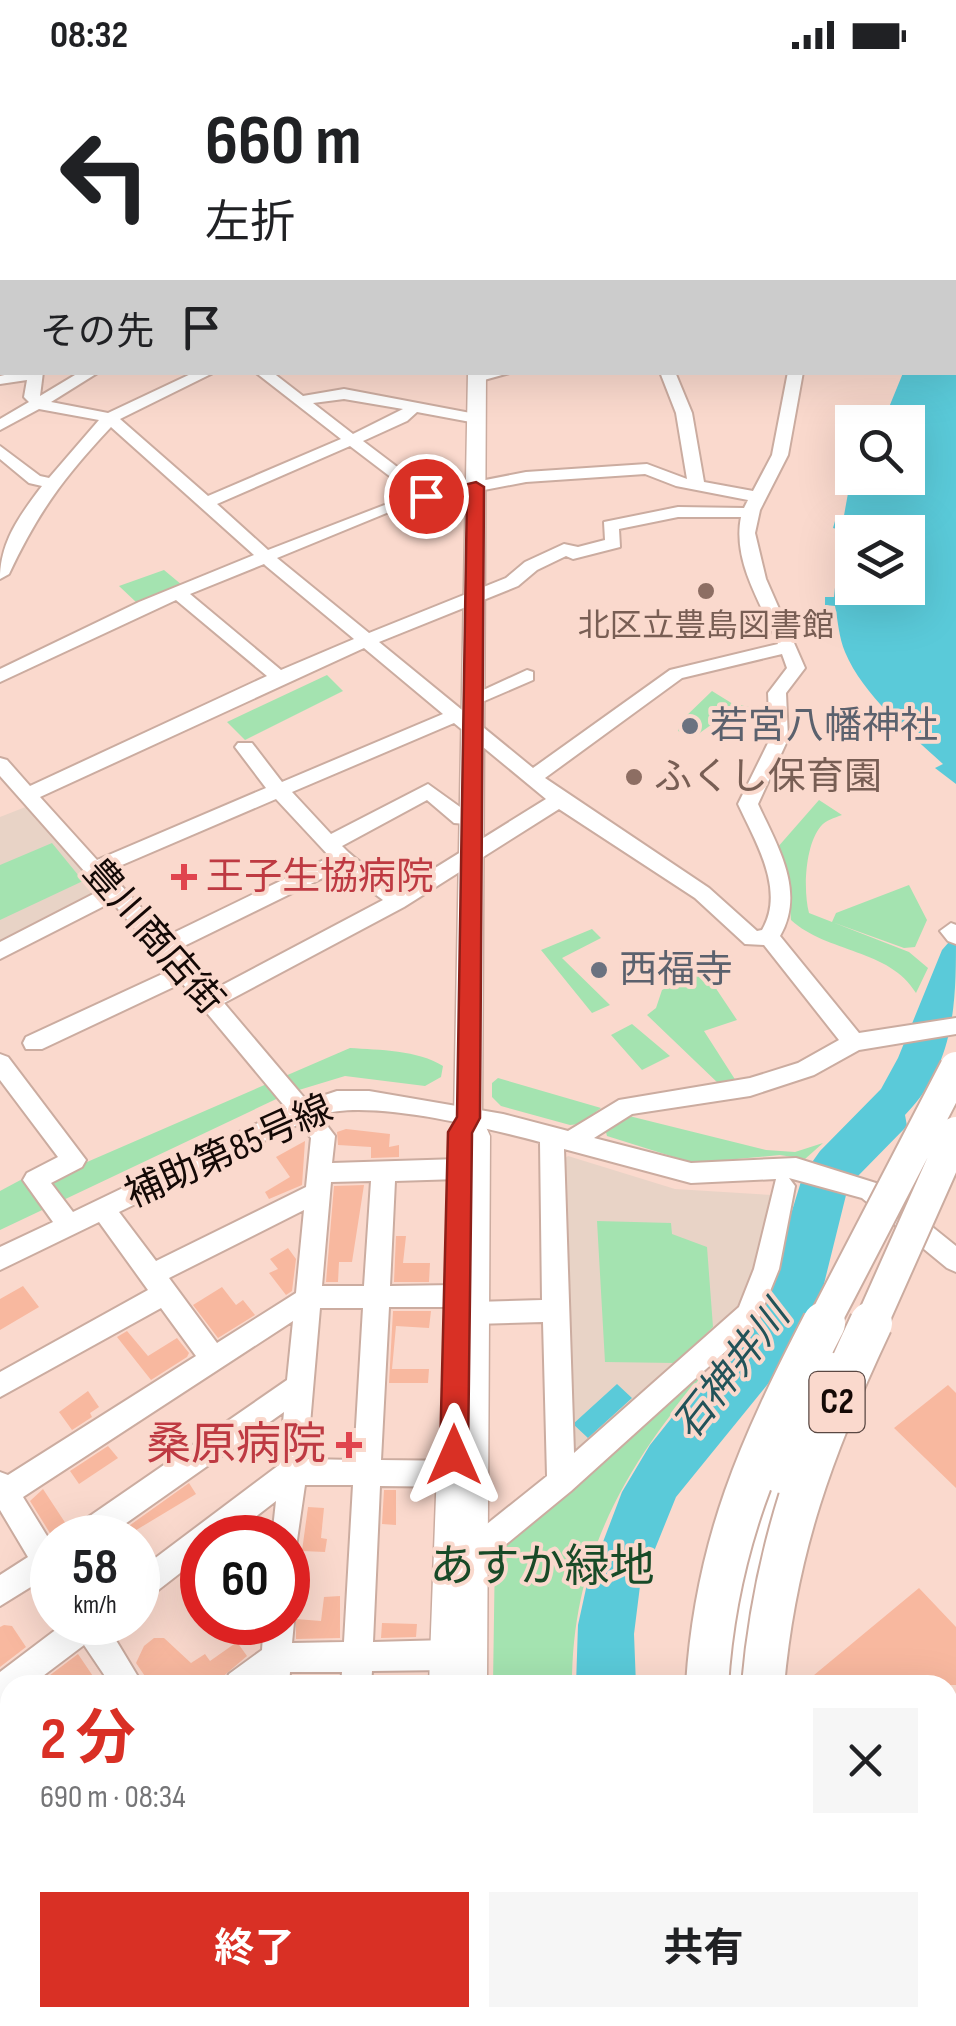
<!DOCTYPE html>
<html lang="ja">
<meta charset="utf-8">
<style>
:root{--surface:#fff;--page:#f6f6f6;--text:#202124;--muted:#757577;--accent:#d93025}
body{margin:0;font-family:"Sofia Sans Condensed","Noto Sans JP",sans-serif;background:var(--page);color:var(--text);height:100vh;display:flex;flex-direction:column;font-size:38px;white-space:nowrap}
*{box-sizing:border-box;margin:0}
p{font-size:32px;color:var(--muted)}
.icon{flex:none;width:55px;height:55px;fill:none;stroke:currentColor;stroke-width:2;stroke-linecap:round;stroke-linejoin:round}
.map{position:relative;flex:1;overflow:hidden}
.sheet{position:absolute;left:0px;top:1605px;width:958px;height:352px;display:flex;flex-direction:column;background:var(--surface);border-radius:30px 30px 0 0;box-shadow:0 10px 40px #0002}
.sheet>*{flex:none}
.guide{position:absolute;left:0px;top:0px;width:958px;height:305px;box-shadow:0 10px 40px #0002;background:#fff;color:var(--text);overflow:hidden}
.buttons{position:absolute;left:835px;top:335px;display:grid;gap:20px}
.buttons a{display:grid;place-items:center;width:90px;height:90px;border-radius:0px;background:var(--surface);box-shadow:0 10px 40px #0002;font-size:50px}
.speed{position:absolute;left:30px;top:1445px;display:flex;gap:20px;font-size:50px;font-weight:700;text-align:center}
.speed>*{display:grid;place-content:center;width:130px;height:130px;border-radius:50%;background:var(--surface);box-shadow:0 10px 40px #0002;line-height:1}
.speed small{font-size:25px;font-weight:400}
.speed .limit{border:15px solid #d22;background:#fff;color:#111}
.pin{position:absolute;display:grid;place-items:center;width:85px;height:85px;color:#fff;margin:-42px;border:5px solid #fff;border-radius:50%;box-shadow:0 2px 10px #0007}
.me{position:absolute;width:110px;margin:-55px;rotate:0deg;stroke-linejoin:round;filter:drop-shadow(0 0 8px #0008)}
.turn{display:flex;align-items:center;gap:35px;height:210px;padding:0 40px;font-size:45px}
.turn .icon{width:130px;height:130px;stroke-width:2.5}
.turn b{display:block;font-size:70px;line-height:85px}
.then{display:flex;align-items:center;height:95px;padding:0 40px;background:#0003;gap:20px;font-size:38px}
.round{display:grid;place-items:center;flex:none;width:105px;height:105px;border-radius:0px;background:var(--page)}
.head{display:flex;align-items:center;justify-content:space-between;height:170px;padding:0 40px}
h1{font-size:60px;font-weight:700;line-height:75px;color:var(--accent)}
.button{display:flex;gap:20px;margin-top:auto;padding:20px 40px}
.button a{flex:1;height:115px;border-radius:0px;background:var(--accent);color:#fff;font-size:40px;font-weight:700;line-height:115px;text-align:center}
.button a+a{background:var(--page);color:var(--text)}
.status{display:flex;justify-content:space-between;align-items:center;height:70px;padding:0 50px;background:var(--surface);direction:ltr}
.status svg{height:28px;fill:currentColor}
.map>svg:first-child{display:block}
.education{fill:#e8d3c6}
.green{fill:#a4e3b0}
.water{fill:#5acad9;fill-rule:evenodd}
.building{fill:#f8b89f}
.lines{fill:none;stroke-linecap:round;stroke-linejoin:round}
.major-tunnel{stroke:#d8baaf;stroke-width:36;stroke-dasharray:36 18;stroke-linecap:butt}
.minor-casing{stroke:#cbaca0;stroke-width:4}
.major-casing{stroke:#cbaca0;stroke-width:3}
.highway-casing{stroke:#cbaca0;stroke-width:4}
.minor{fill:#fff;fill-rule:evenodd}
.major{fill:#fff;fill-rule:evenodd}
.highway{fill:#fff;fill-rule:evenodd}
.highway-bridge-far1-casing{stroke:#cbaca0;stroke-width:36;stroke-linecap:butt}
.highway-bridge-casing{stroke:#cbaca0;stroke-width:46;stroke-linecap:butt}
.highway-bridge-far1{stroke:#fff;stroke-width:32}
.highway-bridge{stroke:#fff;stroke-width:42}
.route{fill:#d93025;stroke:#8d1f18;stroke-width:2.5}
.education-dot{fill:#8d6e63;stroke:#fad9cd;stroke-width:4}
.worship-dot{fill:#6b7280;stroke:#fad9cd;stroke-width:4}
.health-dot{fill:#e0444e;stroke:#fad9cd;stroke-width:4}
.labels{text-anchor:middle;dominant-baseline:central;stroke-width:8;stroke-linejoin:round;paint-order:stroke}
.far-education-label{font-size:32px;fill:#785e54;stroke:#fad9cd}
.shield{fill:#fad9cd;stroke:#594742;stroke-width:2.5}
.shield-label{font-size:35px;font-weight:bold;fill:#140906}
.worship-label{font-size:38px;fill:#5b616d;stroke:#fad9cd;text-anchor:start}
.education-label{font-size:38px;fill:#785e54;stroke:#fad9cd;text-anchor:start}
.health-label{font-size:38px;fill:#be3a42;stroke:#fad9cd;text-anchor:start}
.street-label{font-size:38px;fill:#140906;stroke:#fad9cd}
.water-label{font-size:40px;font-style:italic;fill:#225359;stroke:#fad9cd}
.near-health-label{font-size:45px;fill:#be3a42;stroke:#fad9cd;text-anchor:end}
.near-park-label{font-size:45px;fill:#184a27;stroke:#fad9cd}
</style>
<div class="status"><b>08:32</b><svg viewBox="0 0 49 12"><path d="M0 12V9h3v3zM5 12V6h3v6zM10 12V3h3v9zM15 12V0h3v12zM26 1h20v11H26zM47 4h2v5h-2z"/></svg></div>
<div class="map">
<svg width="956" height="1956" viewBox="0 0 956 1956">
<rect width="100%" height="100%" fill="#fad9cd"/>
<path class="education" d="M28,736L103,822L0,877V747Z
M568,1086L675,1119L772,1125L756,1220L744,1237L577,1391L564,1386L559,1093Z"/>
<path class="green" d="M164,500L182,515L137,533L119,516Z
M327,605L343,621L245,670L227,652Z
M712,621L733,634L772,641V649L725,645L694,667L678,661L682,650Z
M819,730L842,745C834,748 826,750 821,756C805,775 803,820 809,843L909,882L928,898L916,923C890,879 827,883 791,850L788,815L777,778Z
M52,773L83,811L0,850V795Z
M909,815L927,850L915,877L904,878L832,852L836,843Z
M592,859L601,868L562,888L610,935L592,943L541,880Z
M703,899L737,950L704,961L736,1011L719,1014L647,945L656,938L662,920Z
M632,954L670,986L642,1000L611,965Z
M350,978C379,980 418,980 443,996L441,1007L425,1016L345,1006L289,1023L0,1160V1121L28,1106L87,1092Z
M498,1008L601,1038L580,1054L570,1055L501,1036L492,1027V1013Z
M621,1044L766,1080L795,1082L823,1073L805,1089L780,1085L693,1093L607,1066L604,1055Z
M597,1151L671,1153L672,1164L707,1177L713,1257L675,1293L605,1292Z
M715,1291C630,1388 572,1482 572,1615H493L495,1478Z"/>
<path class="water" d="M956,175V714L935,698L943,694C909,663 863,625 845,582C839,568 838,551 835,536L825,535V527H834L841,460L833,458L835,451H843L852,401V408H908V352H875L878,346L885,347L903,303L955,302ZM908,462V518H852V462Z
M956,864C956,932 956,993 905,1045L907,1056L856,1108L851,1105L818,1238L780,1299L676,1427L640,1516L634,1564L636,1615H576L578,1555L587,1514L622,1422L650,1375L764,1232L803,1105L820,1081L881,1019L898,988L942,880Z
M617,1314L632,1328L588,1368L573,1354Z"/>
<path class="building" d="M346,1059L390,1064L389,1077L399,1075V1087L371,1088V1077L338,1075L337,1062Z
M305,1071L302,1115L269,1129L265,1122L290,1107L276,1087Z
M364,1115L352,1192H339L338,1212H326L334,1116Z
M396,1166H406L403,1193H430L429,1212H394Z
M288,1178L296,1189L292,1221L286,1225L269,1203L278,1199L270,1189Z
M23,1216L39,1237L0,1260V1229Z
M222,1217L236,1235L243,1230L255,1245L218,1268L193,1235Z
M393,1241H431L429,1258L396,1256L392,1299H429L428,1313H389Z
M127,1261L148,1286L177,1268L189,1283L187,1287L151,1310L117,1267Z
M948,1315L956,1323V1418L894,1358Z
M88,1321L99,1337L90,1343L92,1347L72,1360L59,1342Z
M108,1376L118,1388L79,1414L70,1401Z
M189,1413L196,1424L123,1468H112Z
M43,1419L68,1457L61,1468H53L30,1431Z
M384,1420H396V1455L382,1454Z
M308,1437L324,1438L321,1468L327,1469L325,1482L302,1481Z
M919,1518L956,1557V1615H802Z
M340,1526V1568L296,1569V1549L321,1551L324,1527Z
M382,1553L417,1554L416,1567L381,1568Z
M4,1555L12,1556L26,1577L0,1597V1557Z
M154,1568H164L191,1593L205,1584L210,1591L237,1572L247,1586L213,1615H151L136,1593L144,1576Z
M78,1584L99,1615H37Z"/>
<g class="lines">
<path class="major-tunnel" d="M0,1919H10"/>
<defs>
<path id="minor" d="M914,0H926L928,2H916Z
M2,25V33L0,34V26Z
M0,44L2,45V52H0Z
M0,197H2V215H0Z
M18,302H43L40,326L80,302H99L51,332L108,343L195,302H215L120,349L208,426L341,369L255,302H272L303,326L344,319L481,345V351L476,353L417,342L407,351L363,371L429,421L526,402L647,394L687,409L676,343L660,302H675L692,343L704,412L753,421L772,385L788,302H803L788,385L760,440L755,463L766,509L805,598L786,623L788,669L758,734C777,776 806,821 780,866L859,963L956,948V964L859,980L814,1005L750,1026L632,1044L594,1068L691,1093L796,1088L879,1114L956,1176V1202L947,1198L862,1128L789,1108L795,1116L779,1199L757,1253L571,1421L482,1494L472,1498L462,1494L458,1484L462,1474L547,1406L543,1252L474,1254L465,1251L461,1243L465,1235L474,1232L542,1230L540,1072C486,1058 370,1028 319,1045L335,1066L332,1093L459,1089L467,1092L471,1099L467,1106L459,1109L395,1111L390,1216L455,1215L464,1218L468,1226L464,1234L455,1237H389L381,1390L464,1391L474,1395L478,1404L474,1413L464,1417L380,1416L373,1572L447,1570L457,1575L462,1585L457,1595L447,1600L372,1601L371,1615H341L342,1602H290L289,1615H225L229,1604L262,1580L264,1552H288V1541L294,1552L292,1573L344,1572L353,1415H305L296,1477L288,1481V1468H272L276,1431L228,1468H202V1486L148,1528L138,1532V1501L279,1395L284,1342L105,1468H67L71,1459L287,1310L293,1251L23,1427L52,1474V1514L42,1510L0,1536V1505L28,1487L0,1440V1402L8,1405L196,1286L161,1238L0,1327V1302L148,1220L99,1152L0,1200V1177L53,1152L23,1110L27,1103L58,1087L0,1010V984L8,987L86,1090L82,1097L51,1113L73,1142L287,1039L182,913L42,979H26L23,973L26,967L171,900L112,832L0,889V872L101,820L0,706V688L7,690L30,716L267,606L176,530L0,612V599L139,532L254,485L111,357C64,407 38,442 9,504L0,509C0,472 20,445 42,416L29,413L0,389V376L40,406L49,408L99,350L39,339L0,360V349L29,332L24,327L27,310L0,314V306ZM344,329L403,339L353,364L313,333ZM350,376L413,424L268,480L217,434ZM645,404L676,416L748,430L744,438L678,437L604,452L605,470L578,477L564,474L525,492L506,508L369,563L277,488L406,435L526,412ZM678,447H741C732,492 762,534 778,574L670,600L533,698L379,572L518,516L537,500L566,486L573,489L620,477L619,459ZM264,494L266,496L354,569L281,600L190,524ZM364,578L443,644L282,712L252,673H238L235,677L266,718L97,790L40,727ZM782,584L787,598L768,623L770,669L738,734C755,771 786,820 762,860L757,861L709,818L545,708L682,608ZM454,653L546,729L398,821C380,804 359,794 342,776L427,730L454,753L478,755L481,750L478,745L467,742L428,714L331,764L292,722ZM276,729L330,787L167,866L108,801ZM559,739L695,828L745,874L764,875L839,970L798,993L750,1008L619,1030L568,1061L503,1044L369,1021H337L307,1031L224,933L404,837ZM341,799L383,830L213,920L178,879ZM299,1054L311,1068L306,1117L156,1191L119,1142ZM564,1079L691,1113L776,1109L754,1199L739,1237L574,1383ZM371,1111L364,1216H322L331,1112ZM304,1140L296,1223L217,1273L169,1208ZM320,1238H363L354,1390L307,1389Z
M482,302H513L477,312L470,308Z
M527,600L533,602V610L482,632H468L466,628Z
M951,853L956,855V874L948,871L940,861Z
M66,1552H105L143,1615H111L84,1575L31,1615H10V1631L0,1635V1602Z
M0,1718L10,1723V1767L0,1763Z
M10,1780V1815L0,1819V1784Z
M664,1948H698V1956H664Z"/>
<path id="major" d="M955,98H956V108H955Z
M468,302H486L482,1048L490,1066L487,1615H429L438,1372L442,1361L456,1358L462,1066L454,1048Z
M0,1874L10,1875V1915L0,1914Z
M259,1948H357L361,1956H262Z
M432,1948H508L510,1956H432Z"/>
<path id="highway" d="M781,1384L795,1389L801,1402L771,1507L759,1615H717C719,1538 736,1460 767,1389Z
M0,1923L10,1924V1948H91L94,1956H0Z
M700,1948H752L749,1956H697Z
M765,1948H846L849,1956H768Z"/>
</defs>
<use href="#minor" class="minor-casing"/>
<use href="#major" class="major-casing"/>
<use href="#highway" class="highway-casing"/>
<use href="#minor" class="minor"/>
<use href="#major" class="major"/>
<use href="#highway" class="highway"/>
<defs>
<path id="highway-bridge-far1" d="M822,1256L956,998
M870,1256L956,1063"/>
<path id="highway-bridge" d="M781,1402L827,1303
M707,1615C716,1474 760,1377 824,1253
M763,1615C775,1479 813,1376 871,1253"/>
</defs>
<use href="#highway-bridge-far1" class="highway-bridge-far1-casing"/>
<use href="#highway-bridge" class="highway-bridge-casing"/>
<use href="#highway-bridge-far1" class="highway-bridge-far1"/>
<use href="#highway-bridge" class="highway-bridge"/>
</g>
<path class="route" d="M476,412L484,417L480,1048L472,1063L468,1385L464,1394L454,1398L444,1394L440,1385L448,1062L457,1047L467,423L426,431L418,426Z"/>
<g class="education-dot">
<circle cx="706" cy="521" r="10"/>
<circle cx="634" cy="707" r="10"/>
</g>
<g class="worship-dot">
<circle cx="690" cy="656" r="10"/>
<circle cx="599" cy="900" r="10"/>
</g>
<g class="health-dot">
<path d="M179 792h10v10h10v10h-10v10h-10v-10h-10v-10h10z"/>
<path d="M344 1360h10v10h10v10h-10v10h-10v-10h-10v-10h10z"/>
</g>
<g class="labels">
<g class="far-education-label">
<text x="706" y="556">北区立豊島図書館</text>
</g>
<rect class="shield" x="809.5" y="1302" width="55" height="60" rx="8"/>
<g class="shield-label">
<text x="837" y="1332">C2</text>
</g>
<g class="worship-label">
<text x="710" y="656">若宮八幡神社</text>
<text x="619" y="900">西福寺</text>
</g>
<g class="education-label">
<text x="654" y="707">ふくし保育園</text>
</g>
<g class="health-label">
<text x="206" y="807">王子生協病院</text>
</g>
<g class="street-label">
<text transform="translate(153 867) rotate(49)">豊川商店街</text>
<text transform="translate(229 1082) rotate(-24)">補助第85号線</text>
</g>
<g class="water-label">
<text transform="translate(732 1301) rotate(-52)">石神井川</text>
</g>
<g class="near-health-label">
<text x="326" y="1375">桑原病院</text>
</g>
<g class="near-park-label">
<text x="542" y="1497">あすか緑地</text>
</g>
</g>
</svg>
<div class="buttons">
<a><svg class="icon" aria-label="search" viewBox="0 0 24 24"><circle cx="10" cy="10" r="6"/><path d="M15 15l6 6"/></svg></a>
<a><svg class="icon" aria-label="layers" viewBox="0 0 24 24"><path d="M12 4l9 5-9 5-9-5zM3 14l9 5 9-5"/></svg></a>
</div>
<div class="speed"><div>58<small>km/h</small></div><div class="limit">60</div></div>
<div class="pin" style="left:426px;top:426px;background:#d93025"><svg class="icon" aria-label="arrive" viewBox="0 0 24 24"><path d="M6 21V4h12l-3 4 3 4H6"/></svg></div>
<svg class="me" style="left:454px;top:1385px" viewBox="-20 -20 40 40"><path d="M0-17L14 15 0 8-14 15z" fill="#d93025" stroke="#fff" stroke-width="4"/></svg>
<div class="guide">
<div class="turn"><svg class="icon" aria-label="left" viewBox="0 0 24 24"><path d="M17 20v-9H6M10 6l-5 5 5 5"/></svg><div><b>660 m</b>左折</div></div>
<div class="then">その先<svg class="icon" aria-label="arrive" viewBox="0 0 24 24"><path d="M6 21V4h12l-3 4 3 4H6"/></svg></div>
</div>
<section class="sheet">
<div class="head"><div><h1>2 分</h1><p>690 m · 08:34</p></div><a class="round"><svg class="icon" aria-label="close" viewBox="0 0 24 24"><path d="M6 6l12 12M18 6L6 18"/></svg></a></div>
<div class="button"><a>終了</a><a>共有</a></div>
</section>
</div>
